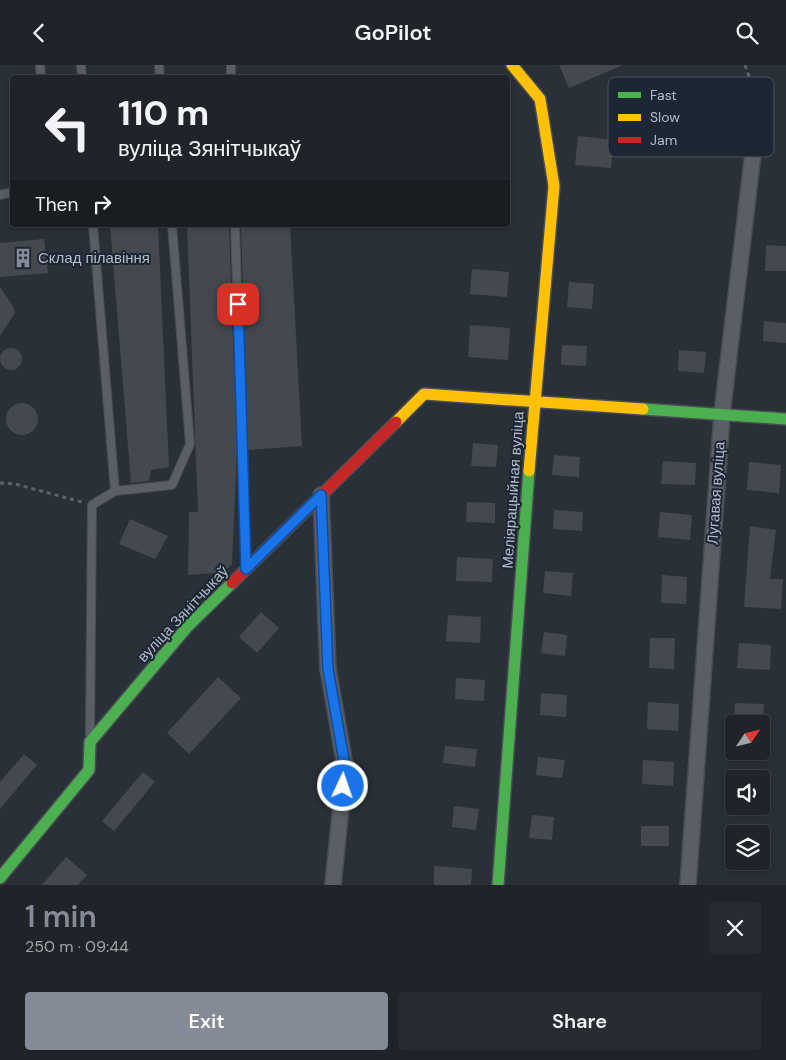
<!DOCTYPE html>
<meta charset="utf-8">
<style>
:root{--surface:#20242a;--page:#282c32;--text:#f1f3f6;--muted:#a2a4a8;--line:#3d4147;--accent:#848b96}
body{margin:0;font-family:"DM Sans",sans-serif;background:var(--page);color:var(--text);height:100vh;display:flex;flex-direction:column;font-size:19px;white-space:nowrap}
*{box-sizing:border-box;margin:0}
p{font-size:16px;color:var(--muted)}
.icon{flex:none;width:28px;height:28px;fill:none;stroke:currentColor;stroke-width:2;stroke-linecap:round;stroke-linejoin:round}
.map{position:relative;height:820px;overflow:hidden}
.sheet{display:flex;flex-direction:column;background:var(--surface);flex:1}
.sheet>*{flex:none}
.guide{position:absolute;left:10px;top:10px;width:500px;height:152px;border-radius:5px;box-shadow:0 2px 8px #0003,0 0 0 1px var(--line);background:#20242a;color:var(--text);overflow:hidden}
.needle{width:32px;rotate:55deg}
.buttons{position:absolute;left:725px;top:650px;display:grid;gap:10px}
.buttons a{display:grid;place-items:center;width:45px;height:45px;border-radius:5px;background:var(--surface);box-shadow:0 2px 8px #0003,0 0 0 1px var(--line);font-size:25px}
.pin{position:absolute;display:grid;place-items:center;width:42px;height:42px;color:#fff;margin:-21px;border-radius:10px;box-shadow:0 2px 8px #0006}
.me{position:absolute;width:55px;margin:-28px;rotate:3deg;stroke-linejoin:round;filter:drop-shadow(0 0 4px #0008)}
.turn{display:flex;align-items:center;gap:18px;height:105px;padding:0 25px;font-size:22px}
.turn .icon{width:65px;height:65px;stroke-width:2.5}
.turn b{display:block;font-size:35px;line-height:42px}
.then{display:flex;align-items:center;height:48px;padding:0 25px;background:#0003;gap:10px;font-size:19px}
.round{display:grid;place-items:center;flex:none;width:52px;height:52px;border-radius:5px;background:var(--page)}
.headline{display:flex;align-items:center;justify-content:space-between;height:85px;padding:0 25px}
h1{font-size:30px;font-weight:600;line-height:38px;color:var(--accent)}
.action{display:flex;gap:10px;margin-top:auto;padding:10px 25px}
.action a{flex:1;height:58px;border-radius:5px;background:var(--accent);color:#fff;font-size:20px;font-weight:600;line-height:58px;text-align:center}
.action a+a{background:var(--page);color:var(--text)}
header{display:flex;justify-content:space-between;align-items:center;height:65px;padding:0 25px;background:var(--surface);font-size:22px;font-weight:600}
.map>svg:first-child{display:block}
.building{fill:#444950}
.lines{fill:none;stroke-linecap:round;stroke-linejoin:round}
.lane-casing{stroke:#484c53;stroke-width:10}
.street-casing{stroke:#484c53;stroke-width:18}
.fast-casing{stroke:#484c53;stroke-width:14}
.slow-casing{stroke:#484c53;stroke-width:14}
.jam-casing{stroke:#484c53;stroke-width:14}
.path{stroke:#5d636a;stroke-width:3;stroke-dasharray:4 4;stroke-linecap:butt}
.lane{stroke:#5a5e66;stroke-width:8}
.street{stroke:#5a5e66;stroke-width:15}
.fast{stroke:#4caf50;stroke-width:11}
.slow{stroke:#ffc107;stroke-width:11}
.jam{stroke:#c62828;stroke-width:11}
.route-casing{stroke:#114b97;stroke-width:12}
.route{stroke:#1a73e8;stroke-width:9}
.labels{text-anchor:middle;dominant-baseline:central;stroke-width:4;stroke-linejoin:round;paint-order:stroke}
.poi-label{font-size:15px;fill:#b4bcc9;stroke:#1d2633;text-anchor:start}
.street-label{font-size:15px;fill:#b4bcc9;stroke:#1d2633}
.key{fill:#1d2633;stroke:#4a5360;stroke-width:1}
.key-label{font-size:14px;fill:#b4bcc9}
</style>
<header><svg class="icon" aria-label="back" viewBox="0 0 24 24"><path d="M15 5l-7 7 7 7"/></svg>GoPilot<svg class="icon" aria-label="search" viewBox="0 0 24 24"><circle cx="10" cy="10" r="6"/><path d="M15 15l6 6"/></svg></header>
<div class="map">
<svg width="786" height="820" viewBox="0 0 786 820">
<rect width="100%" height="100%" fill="#2a3038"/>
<path class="building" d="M559,0H623L569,23Z
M578,71L614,75L611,103L575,100Z
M110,160H158L169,402L151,405L149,416L131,418Z
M187,160H229L237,386L232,499L220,511H215V508L188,510L189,447H198Z
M241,160H290L302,381L248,385Z
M44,174L48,208L0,212V178Z
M766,180L786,181V206H765Z
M472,204L509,207L507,232L470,229Z
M569,217L594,219L592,244L567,242Z
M0,222L13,241L15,248L0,271Z
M764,256L786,258V278L763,276Z
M470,260L510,263L508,295L468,292Z
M562,280L587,281L586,301L561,300Z
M0 294a11 11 0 1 1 22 0a11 11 0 1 1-22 0Z
M679,285L706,287L704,308L678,306Z
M6 354a16 16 0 1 1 32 0a16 16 0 1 1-32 0Z
M473,378L498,380L496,402L471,401Z
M554,390L580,392L579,412L552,410Z
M663,396L696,398L695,420L661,419Z
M749,397L781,400L779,428L747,425Z
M467,437L495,438V458L466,457Z
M554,445L583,447L582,466L553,464Z
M660,447L692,450L690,475L658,472Z
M130,454L168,471L155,494L119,479Z
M750,461L776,465L770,514H783L781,544L744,542Z
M457,492L493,494L492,517L456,516Z
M545,506L573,508L571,531L543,528Z
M662,510L687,512L686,539L661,538Z
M261,547L279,563L257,588L239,572Z
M448,550L481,552L480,578L446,576Z
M544,567L567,570L565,591L541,588Z
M650,573H675L674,604L649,603Z
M739,578L771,580L770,605L737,603Z
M218,612L241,633L189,689L167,668Z
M456,613L485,615L484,636L455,634Z
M541,628L567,630L566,652L540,650Z
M648,637L679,639L678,666L647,664Z
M735,638L764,639L762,668L761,659H734Z
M445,681L477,684L475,702L443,698Z
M24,689L37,700L0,744V717Z
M538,692L565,695L562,713L536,710Z
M643,695L674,697L673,721L642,719Z
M143,707L155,717L114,766L102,756Z
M454,741L479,744L476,765L452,762Z
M532,750L554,752L552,775L529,773Z
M641,761H669V781H641Z
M66,792L87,810L78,820H42Z
M434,801L472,804L471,820H434Z"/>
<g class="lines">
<defs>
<path id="lane" d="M40,0L41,12
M81,0L82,12
M159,0L160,12
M231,0V12
M0,130L12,127
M235,160L246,497
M115,426L172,420L190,379L172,160
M90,669L92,440L115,426L93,160"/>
<path id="street" d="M321,430L328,604L345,701L333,820
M688,820L722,349L759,38"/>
<path id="fast" d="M643,344L786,354
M0,813L89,705L90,677L188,561L232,518
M498,820L529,406"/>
<path id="slow" d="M512,0L540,34L554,121L529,406
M396,357L424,329L643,344"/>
<path id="jam" d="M232,518L396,357"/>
</defs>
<use href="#lane" class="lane-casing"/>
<use href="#street" class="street-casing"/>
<use href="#fast" class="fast-casing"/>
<use href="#slow" class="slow-casing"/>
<use href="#jam" class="jam-casing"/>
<path class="path" d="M745,0L753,23
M0,418L15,419L82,437"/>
<use href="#lane" class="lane"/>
<use href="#street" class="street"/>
<use href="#fast" class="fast"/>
<use href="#slow" class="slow"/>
<use href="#jam" class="jam"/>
</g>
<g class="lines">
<defs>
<path id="route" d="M238,239L246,504L321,430L328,604L345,701L343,721"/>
</defs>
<use href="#route" class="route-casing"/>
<use href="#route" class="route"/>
</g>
<defs>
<symbol id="building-bare" viewBox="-9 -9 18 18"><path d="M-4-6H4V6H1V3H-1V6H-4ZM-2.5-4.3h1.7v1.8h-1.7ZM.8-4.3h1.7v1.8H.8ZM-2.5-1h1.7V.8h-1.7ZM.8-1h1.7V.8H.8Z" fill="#848b96" stroke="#1d2633" stroke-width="2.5" paint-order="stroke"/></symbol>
</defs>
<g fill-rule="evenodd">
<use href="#building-bare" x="9" y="179" width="28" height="28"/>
</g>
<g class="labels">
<g class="poi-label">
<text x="38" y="193">Склад пілавіння</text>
</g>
<g class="street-label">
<text transform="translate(513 425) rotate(-86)">Меліярацыйная вуліца</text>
<text transform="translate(716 428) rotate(-86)">Лугавая вуліца</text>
<text transform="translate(183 549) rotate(-47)">вуліца Зянітчыкаў</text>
</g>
</g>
<rect x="608" y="12" width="166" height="80" rx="8" class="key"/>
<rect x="618" y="27" width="23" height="6" fill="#4caf50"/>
<rect x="618" y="49" width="23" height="7" fill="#ffc107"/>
<rect x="618" y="72" width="23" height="6" fill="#c62828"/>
<g class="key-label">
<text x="650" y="35">Fast</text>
<text x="650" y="57">Slow</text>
<text x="650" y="80">Jam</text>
</g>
</svg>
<div class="buttons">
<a><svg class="needle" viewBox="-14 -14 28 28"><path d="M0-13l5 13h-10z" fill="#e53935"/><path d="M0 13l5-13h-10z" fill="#a2a4a8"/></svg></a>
<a><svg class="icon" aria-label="sound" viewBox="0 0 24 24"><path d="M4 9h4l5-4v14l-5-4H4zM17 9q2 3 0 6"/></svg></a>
<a><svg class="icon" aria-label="layers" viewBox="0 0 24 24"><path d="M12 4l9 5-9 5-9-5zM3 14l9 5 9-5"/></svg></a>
</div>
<div class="pin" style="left:238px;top:239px;background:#d93025"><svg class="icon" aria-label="arrive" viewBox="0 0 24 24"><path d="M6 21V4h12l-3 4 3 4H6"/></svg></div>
<svg class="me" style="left:343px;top:721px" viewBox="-20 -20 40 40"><circle r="17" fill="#1a73e8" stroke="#fff" stroke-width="3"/><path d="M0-11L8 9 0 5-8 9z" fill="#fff"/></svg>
<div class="guide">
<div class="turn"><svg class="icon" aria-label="left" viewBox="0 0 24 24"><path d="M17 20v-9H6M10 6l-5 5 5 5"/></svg><div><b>110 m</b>вуліца Зянітчыкаў</div></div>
<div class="then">Then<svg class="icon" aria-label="right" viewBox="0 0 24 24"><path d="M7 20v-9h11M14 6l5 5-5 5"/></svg></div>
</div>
</div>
<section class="sheet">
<div class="headline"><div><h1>1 min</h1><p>250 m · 09:44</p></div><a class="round"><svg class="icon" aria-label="close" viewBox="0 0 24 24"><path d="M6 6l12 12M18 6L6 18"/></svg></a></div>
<div class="action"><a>Exit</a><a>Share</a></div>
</section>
